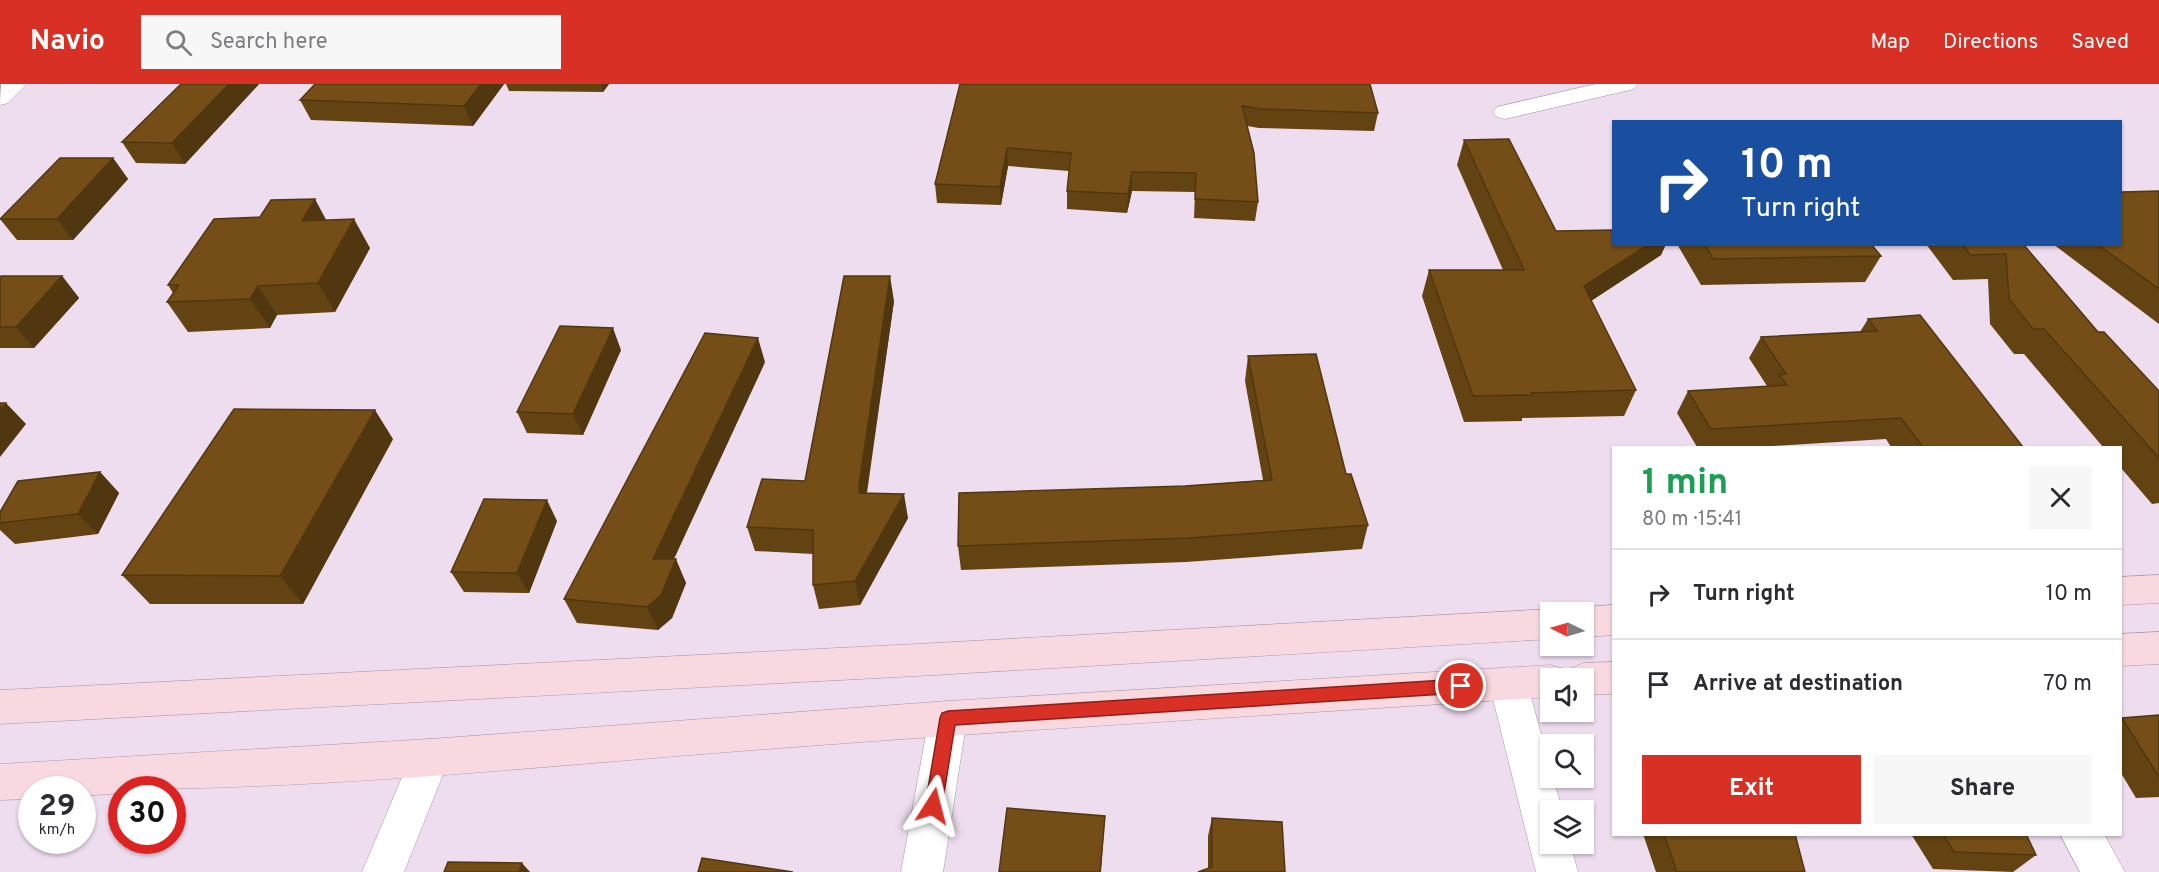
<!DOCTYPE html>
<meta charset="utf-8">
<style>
:root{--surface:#fff;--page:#f7f7f7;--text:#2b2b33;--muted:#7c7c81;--line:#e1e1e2;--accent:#d93025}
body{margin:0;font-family:Overpass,sans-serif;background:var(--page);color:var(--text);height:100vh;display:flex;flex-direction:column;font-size:22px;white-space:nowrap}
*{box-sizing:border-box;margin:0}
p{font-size:20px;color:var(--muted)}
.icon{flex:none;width:33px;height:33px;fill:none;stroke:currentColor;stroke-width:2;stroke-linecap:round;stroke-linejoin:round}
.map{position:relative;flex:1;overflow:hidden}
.drawer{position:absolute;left:1612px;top:362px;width:510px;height:390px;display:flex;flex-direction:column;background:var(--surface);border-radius:0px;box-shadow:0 2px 4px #0004}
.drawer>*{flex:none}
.top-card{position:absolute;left:1612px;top:36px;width:510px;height:126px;border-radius:0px;box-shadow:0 2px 4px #0004;background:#1a4fa0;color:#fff;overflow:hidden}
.needle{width:39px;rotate:275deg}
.controls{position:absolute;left:1540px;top:518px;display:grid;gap:12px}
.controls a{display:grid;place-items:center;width:54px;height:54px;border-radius:0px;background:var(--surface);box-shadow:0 2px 4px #0004;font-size:30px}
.speed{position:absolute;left:18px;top:692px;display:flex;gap:12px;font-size:30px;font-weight:700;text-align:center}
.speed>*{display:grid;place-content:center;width:78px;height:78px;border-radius:50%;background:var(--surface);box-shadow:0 2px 4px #0004;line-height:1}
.speed small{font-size:15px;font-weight:400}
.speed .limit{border:9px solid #d22;background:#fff;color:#111}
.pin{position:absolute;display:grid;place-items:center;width:51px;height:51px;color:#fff;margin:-26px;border:3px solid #fff;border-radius:50%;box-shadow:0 2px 6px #0007}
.me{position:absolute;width:66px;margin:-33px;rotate:9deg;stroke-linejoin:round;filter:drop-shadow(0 0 4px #0008)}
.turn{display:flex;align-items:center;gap:21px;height:126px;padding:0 30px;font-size:27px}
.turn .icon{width:78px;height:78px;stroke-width:2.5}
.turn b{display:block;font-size:42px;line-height:51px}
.round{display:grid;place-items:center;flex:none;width:63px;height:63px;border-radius:0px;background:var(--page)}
.head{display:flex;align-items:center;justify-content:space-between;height:102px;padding:0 30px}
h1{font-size:36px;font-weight:700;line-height:45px;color:#1e9e55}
.button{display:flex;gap:12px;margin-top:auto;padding:12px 30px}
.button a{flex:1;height:69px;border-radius:0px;background:var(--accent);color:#fff;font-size:24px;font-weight:700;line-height:69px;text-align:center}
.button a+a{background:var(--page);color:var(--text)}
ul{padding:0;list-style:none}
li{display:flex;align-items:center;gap:18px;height:90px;padding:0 30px;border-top:2px solid var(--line)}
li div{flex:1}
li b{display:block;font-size:22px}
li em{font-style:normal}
header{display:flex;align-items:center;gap:36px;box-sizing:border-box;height:84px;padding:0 30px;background:var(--accent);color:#fff}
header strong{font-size:28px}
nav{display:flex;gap:33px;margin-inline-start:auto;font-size:21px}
.search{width:420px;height:54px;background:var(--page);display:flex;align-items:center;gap:15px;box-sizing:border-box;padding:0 21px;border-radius:0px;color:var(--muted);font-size:22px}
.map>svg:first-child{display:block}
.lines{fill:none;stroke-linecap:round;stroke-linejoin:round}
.street-casing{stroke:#a696a7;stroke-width:1}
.secondary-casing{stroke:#a696a7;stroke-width:1}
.street{fill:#fff;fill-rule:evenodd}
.secondary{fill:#f7d9df;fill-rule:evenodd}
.wall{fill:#644313}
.shaded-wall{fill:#51370f}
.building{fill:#744e16;stroke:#51370f;stroke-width:1.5}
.route{fill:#d93025;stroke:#8d1f18;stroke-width:1.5}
</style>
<header>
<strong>Navio</strong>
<div class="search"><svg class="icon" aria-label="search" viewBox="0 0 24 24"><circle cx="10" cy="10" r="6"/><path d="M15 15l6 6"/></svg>Search here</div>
<nav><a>Map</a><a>Directions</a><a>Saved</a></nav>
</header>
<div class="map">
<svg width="2159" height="788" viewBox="0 0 2159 788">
<rect width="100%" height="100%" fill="#eeddef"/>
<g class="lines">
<defs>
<path id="street" d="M1,0H27L8,19L0,21Z
M1596,0H1638L1634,5L1505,35L1497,33L1493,28L1497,23Z
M1508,583L1521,587L1527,599L1562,726H1551V759H1570L1578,788H1536L1489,599L1495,587Z
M948,617L962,622L967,634L943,788H901L929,634L934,622Z
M430,655L444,660L450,673L404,788H362L416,660Z
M2060,750H2104L2125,788H2080Z"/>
<path id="secondary" d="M2159,491V519L2121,521V493Z
M1614,521V551L1584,553V528L1571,527L1584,523Z
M1551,525L1560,528H1551V555L917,592L0,640V606L917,560Z
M2159,548V580L2121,582V550Z
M1614,578V610L1584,611V594H1551V613C1290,630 1028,645 767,665C553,681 334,705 122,705V709L82,712V705H32V715L0,716V680L430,655L948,617L1551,581L1564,585L1567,591L1571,584L1584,579Z"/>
</defs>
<use href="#street" class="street-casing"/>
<use href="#secondary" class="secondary-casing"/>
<use href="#street" class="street"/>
<use href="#secondary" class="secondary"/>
</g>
<path class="wall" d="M181,0H259L185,80L136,79L122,58Z
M504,0L473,42L311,36L300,16Z
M506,0H609L603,8L509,7Z
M960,0L1378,29L1374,47L1259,44L1247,42L1258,118L1255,137L1194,134L1195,108L1132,107L1127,129L1067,125V107L1069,87L1008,82L1001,121L937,119L935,100Z
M1464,56L1556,147L1614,160H1666L1661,171L1591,217L1636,306L1624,332L1522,334V337L1464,338L1422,212L1429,186H1503L1457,81Z
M113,74L128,95L73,156H17L0,135Z
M2159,107V240L2053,160H2121Z
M260,133L326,136L370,164L335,228L277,231L270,244L188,248L167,218L173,209L168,201Z
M1677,160H1871L1881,172L1865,198L1701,201Z
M1926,160H2023L2098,248L2159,307V419L2152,420L2121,384V363H2103L2024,270H2014L1990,240L1988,195L1953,196Z
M62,192L79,214L34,264H0V193Z
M894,217L867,409L908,434L860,521L819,525L813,501V470L755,467L747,443L805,397Z
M1868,235L2023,363H1891L1886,355L1757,363H1697L1677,329L1688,307L1767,302L1749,274L1761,253L1860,248Z
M621,266L583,351L527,349L517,328Z
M1248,272L1346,390L1368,441L1362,465L1186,478L961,486L958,462L1185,402L1263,396L1245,297Z
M765,278L674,475L686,499L672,534L658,546L577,539L564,515Z
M393,355L303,520H150L122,491Z
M100,388L119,409L98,450L15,460L0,446V428Z
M557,437L529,509L464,508L451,488Z
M2159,631V713L2136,714L2121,689V634Z
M1212,734L1285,788L1208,784V752Z
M1643,750H1795L1805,788H1656Z
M1911,750H2026L2036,771L2013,788L1933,785Z"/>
<path class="shaded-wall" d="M229,0H259L185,80L172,59Z
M481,0H504L473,42L464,22Z
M601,0H609L603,8Z
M1007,64L1008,82L1001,121L1000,103Z
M113,74L128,95L73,156L57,135Z
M1132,88V107L1127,129L1128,110Z
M315,115L331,145L302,137Z
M354,135L370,164L335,228L318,199Z
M1649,160H1666L1661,171L1574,228L1584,202Z
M62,192L79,214L34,264L16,243Z
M890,192L894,217L864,425L859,409V401Z
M258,202L277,231L270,244L250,215Z
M613,244L621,266L583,351L573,330Z
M758,254L765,278L663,498L653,475Z
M6,319L26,340L0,373V326Z
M375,326L393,355L303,520L280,492Z
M100,388L119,409L98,450L78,430Z
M904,410L908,434L860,521L855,497Z
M547,416L557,437L529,509L517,489Z
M676,475L686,499L672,534L658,546L647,523Z
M1105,732L1101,788H1100Z
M522,779L530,788H519Z"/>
<path class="building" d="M181,0H229L172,59L122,58Z
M315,0H481L464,22L300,16Z
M960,0H1370L1378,29L1262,25L1242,22L1254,69L1258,118L1195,115L1196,89L1132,88L1128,110L1067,107L1071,69L1007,64L1000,103L935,100Z
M1509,55L1556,147L1614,146V160H1649L1584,202L1636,306L1531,309L1532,311L1473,312L1429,186H1524L1464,56Z
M60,74H113L57,135H0Z
M2159,107V205L2097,160H2121V108Z
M315,115L302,137L354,135L318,199L258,202L250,215L167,218L179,201H168L214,135L260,133L271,116Z
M1705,160H1871L1881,172L1713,175Z
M1962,160H2023L2098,248H2104L2159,307V374L2044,245H2033L2009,215L2006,170L1970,171Z
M1,192H62L16,243H0V193Z
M844,192H890L859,401V409L904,410L855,497L813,501V446L747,443L762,395L805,397Z
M1920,231L2023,363H1923L1901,334L1711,345L1688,307L1787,301L1779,291L1786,290L1761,253L1877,247L1868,235Z
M560,242L613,244L573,330L517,328Z
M705,249L758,254L653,475H676L661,511L647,523L564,515Z
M1316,270L1346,390H1351L1368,441L1188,454L958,462L959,409L1185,402L1272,396L1248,272Z
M0,319H6L0,326Z
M234,325L375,326L280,492L122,491Z
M100,388L78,430L0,439V428L18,397Z
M484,415L547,416L517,489L451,488Z
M2159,631V693L2122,634Z
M1007,724L1105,732L1100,788H999Z
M1212,734L1282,738L1285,788H1198L1212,783Z
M1664,750H1795L1805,788H1677Z
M1943,750H2026L2036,771L1954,768Z
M702,774L793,788H698Z
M448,778L522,779L519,788H444Z"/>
<path class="route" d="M1461,595L1467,597L1469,602L1467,607L1461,609L955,641L942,722L939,728L933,730L927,728L925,722L940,634L942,629L948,627Z"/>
</svg>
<div class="controls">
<a><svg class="needle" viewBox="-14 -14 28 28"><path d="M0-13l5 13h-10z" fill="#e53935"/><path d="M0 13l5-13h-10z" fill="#7c7c81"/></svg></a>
<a><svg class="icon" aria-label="sound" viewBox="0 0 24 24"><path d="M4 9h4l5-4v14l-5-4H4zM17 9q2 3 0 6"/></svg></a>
<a><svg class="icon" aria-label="search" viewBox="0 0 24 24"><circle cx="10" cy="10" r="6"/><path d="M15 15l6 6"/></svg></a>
<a><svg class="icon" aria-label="layers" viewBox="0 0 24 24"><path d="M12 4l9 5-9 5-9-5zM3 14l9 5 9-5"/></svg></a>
</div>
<div class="speed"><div>29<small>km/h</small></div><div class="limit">30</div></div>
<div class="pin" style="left:1461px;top:602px;background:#d93025"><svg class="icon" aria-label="arrive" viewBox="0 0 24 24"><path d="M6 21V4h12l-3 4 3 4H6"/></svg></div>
<svg class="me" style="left:933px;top:722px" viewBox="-20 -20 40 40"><path d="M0-17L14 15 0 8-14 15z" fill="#d93025" stroke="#fff" stroke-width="4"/></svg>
<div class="top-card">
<div class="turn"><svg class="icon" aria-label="right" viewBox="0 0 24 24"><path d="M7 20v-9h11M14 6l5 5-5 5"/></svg><div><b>10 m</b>Turn right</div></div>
</div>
<section class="drawer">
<div class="head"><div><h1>1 min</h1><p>80 m · 15:41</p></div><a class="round"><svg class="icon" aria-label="close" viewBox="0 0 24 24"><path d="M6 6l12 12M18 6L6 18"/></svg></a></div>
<ul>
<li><svg class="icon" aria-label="right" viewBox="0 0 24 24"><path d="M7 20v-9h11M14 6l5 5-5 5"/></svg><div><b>Turn right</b></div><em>10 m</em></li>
<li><svg class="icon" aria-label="arrive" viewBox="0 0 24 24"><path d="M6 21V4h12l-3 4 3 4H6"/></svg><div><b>Arrive at destination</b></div><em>70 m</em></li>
</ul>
<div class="button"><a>Exit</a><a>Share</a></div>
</section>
</div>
